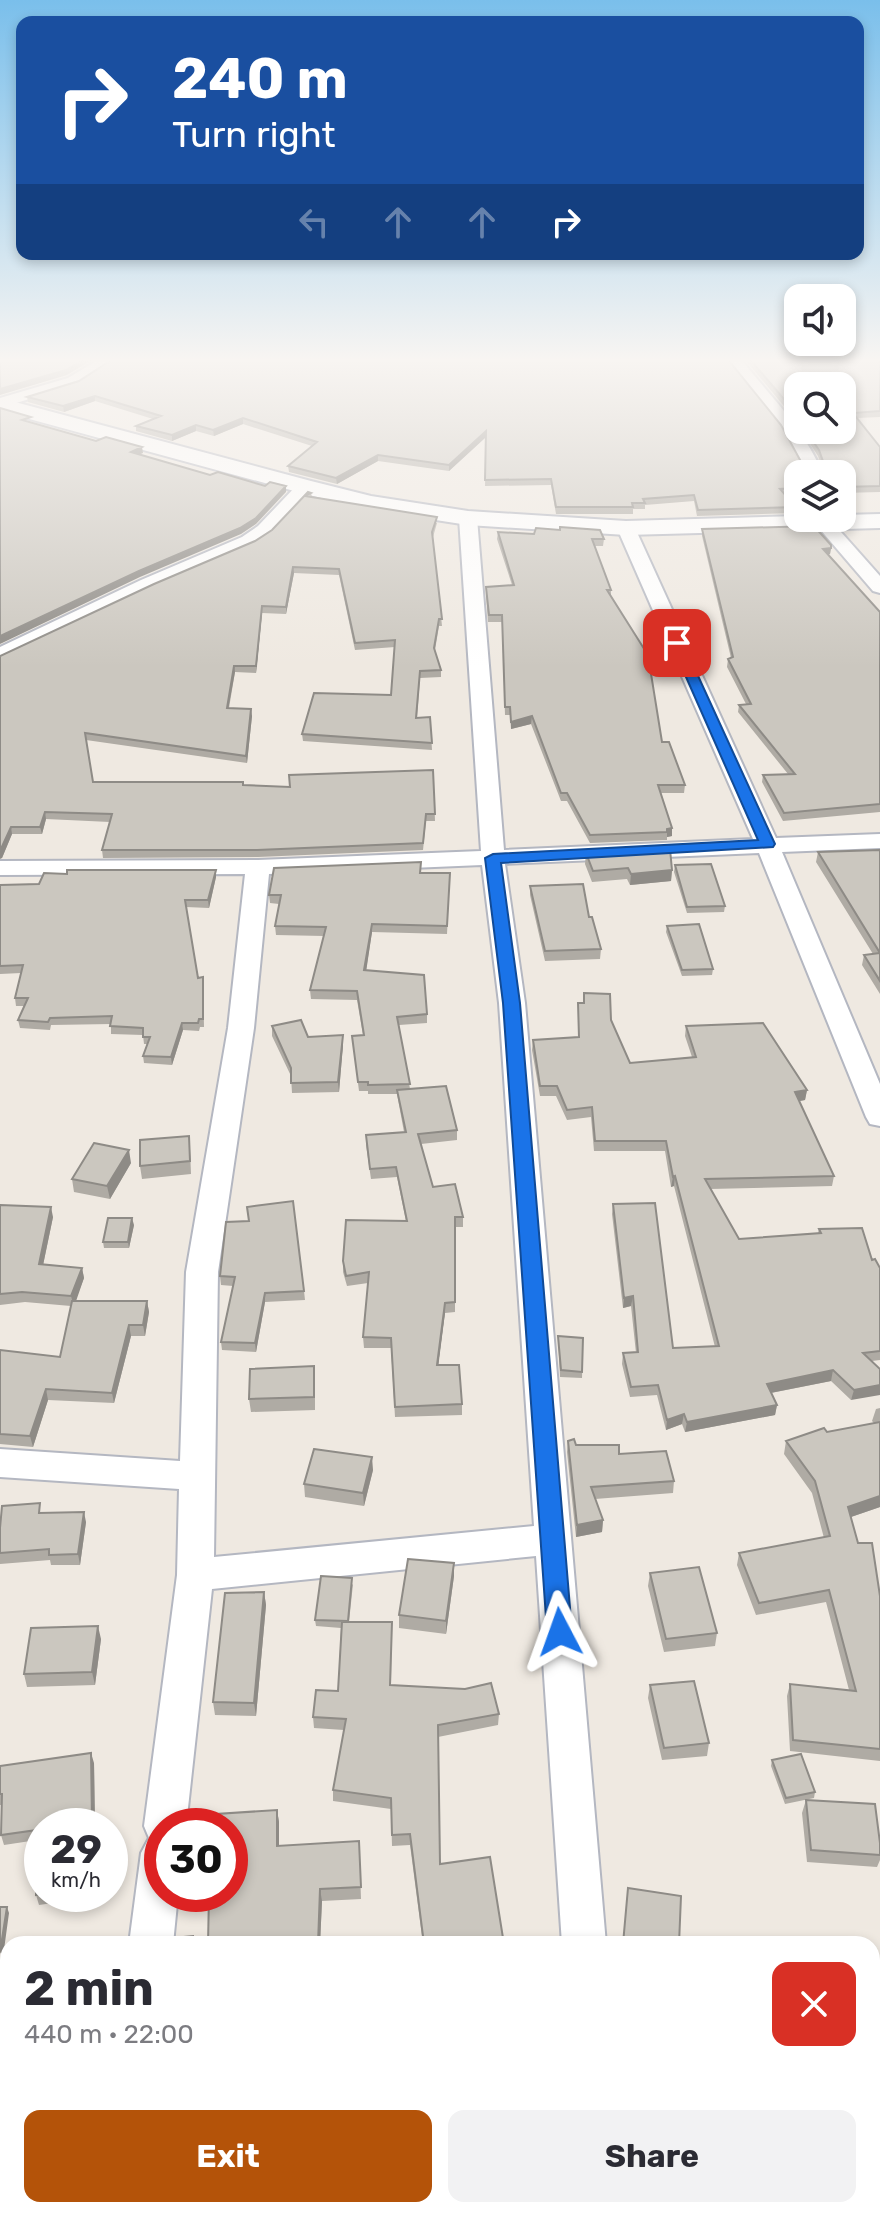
<!DOCTYPE html>
<meta charset="utf-8">
<style>
:root{--surface:#fff;--page:#f2f2f3;--text:#2b2b33;--muted:#7c7c81;--accent:#b45309}
body{margin:0;font-family:Rubik,sans-serif;background:var(--page);color:var(--text);height:100vh;display:flex;flex-direction:column;font-size:30px;white-space:nowrap}
*{box-sizing:border-box;margin:0}
p{font-size:26px;color:var(--muted)}
.icon{flex:none;width:44px;height:44px;fill:none;stroke:currentColor;stroke-width:2;stroke-linecap:round;stroke-linejoin:round}
.map{position:relative;flex:1;overflow:hidden}
.details{position:absolute;left:0px;top:1936px;width:880px;height:282px;display:flex;flex-direction:column;background:var(--surface);border-radius:24px 24px 0 0;box-shadow:0 4px 12px #0003}
.details>*{flex:none}
.guide{position:absolute;left:16px;top:16px;width:848px;height:244px;border-radius:16px;box-shadow:0 4px 12px #0003;background:#1a4fa0;color:#fff;overflow:hidden}
.fabs{position:absolute;left:784px;top:284px;display:grid;gap:16px}
.fabs a{display:grid;place-items:center;width:72px;height:72px;border-radius:16px;background:var(--surface);box-shadow:0 4px 12px #0003;font-size:40px}
.speed{position:absolute;left:24px;top:1808px;display:flex;gap:16px;font-size:40px;font-weight:700;text-align:center}
.speed>*{display:grid;place-content:center;width:104px;height:104px;border-radius:50%;background:var(--surface);box-shadow:0 4px 12px #0003;line-height:1}
.speed small{font-size:20px;font-weight:400}
.speed .limit{border:12px solid #d22;background:#fff;color:#111}
.pin{position:absolute;display:grid;place-items:center;width:68px;height:68px;color:#fff;margin:-34px;border-radius:16px;box-shadow:0 4px 12px #0006}
.me{position:absolute;width:88px;margin:-44px;rotate:356deg;stroke-linejoin:round;filter:drop-shadow(0 0 6px #0008)}
.turn{display:flex;align-items:center;gap:28px;height:168px;padding:0 24px;font-size:36px}
.turn .icon{width:104px;height:104px;stroke-width:2.5}
.turn b{display:block;font-size:56px;line-height:68px}
.lanes{display:flex;align-items:center;height:76px;padding:0 24px;background:#0003;justify-content:center;gap:40px;direction:ltr}
.lanes .off{opacity:.35}
.round{display:grid;place-items:center;flex:none;width:84px;height:84px;border-radius:16px;background:var(--page)}
.headline{display:flex;align-items:center;justify-content:space-between;height:136px;padding:0 24px}
h1{font-size:48px;font-weight:700;line-height:60px}
.primary-button{display:flex;gap:16px;margin-top:auto;padding:16px 24px}
.primary-button a{flex:1;height:92px;border-radius:16px;background:var(--accent);color:#fff;font-size:32px;font-weight:700;line-height:92px;text-align:center}
.primary-button a+a{background:var(--page);color:var(--text)}
.map>svg:first-child{display:block}
.lines{fill:none;stroke-linecap:round;stroke-linejoin:round}
.minor-casing{stroke:#b4b7c1;stroke-width:4}
.secondary-casing{stroke:#b4b7c1;stroke-width:4}
.minor{fill:#fff;fill-rule:evenodd}
.secondary{fill:#fff;fill-rule:evenodd}
.wall{fill:#afaba4}
.shaded-wall{fill:#8e8b86}
.building{fill:#cbc7bf;stroke:#8e8b86;stroke-width:2}
.route{fill:#1a73e8;stroke:#114b97;stroke-width:2}
</style>
<div class="map">
<svg width="880" height="2217" viewBox="0 0 880 2217">
<rect width="100%" height="100%" fill="#efe9e1"/>
<g class="lines">
<defs>
<path id="minor" d="M103,357H119L78,384L0,408V398L68,378Z
M725,357H739C770,396 804,428 823,474H807L783,429Z
M305,482L313,487L311,491L270,534L254,545L153,588L0,661V647L141,580L242,537L258,526L299,483Z
M468,513L477,518L504,850L753,839L617,528L626,523L635,528L776,838L880,834V848L782,852L880,1084V1126L870,1124L866,1117L759,853L505,864L525,1003L606,1944H562L536,1556L212,1589L186,1826H162V1894H178L173,1944H129L141,1853L149,1838L144,1826L177,1575L179,1489L0,1477V1449L180,1461L186,1272L228,1028L245,874L0,875V861L258,860L481,851L459,518ZM482,865L499,1003L534,1526L214,1557L218,1272L254,1028L269,874Z
M815,518H833V523L880,576V593L873,591L819,528Z
M74,2210H122L121,2217H73Z
M580,2210H628L629,2217H581Z"/>
<path id="secondary" d="M0,398L311,481L371,496L468,511L626,521L798,516L842,518V515L880,514V528L626,535L468,525L371,510L305,494L0,411Z"/>
</defs>
<use href="#minor" class="minor-casing"/>
<use href="#secondary" class="secondary-casing"/>
<use href="#minor" class="minor"/>
<use href="#secondary" class="secondary"/>
</g>
<path class="wall" d="M743,357H880V417L857,418L880,447V492L842,493V474H798V494L785,495L796,507L795,513L697,516L694,501L645,505V509H633V514H556L551,485L485,486L486,437L449,471L378,461L337,484L289,472L288,466L312,446L243,424L214,436L196,431L172,441L136,431V426L153,419L95,401L64,412L28,402L27,397L79,381L805,469L823,470L818,456L801,430H842L798,386V426L788,411Z
M311,493L312,497L437,523L433,537L442,626H439L435,650L441,670V677L420,678L417,718L430,717L432,750L303,741L302,734L391,695L395,647L355,650L339,575L294,573L286,614L262,613L256,673L235,672L229,708L252,716L247,763L86,740L93,782L290,787L433,770L435,821H426L423,850L258,857L103,858L102,850L110,822L46,819L42,834H12L2,858L0,656L255,541L272,530Z
M702,529L831,548L830,554L828,555L880,612V812L783,821L762,782L763,775L788,774L738,712L739,705L746,704L727,667L728,659L731,658L702,536Z
M498,532L604,539L603,546H594L611,590V596L662,742L685,785L684,793H661L672,828V836L667,837V840L590,843L567,801H561L531,724L511,729L510,715H505L502,622H488L486,594V587L512,585L497,539Z
M880,850V994L862,965L864,955L873,954L816,862L818,852Z
M586,853L672,870L671,881L630,885L627,879L592,882L585,864Z
M675,865L725,906L724,912L687,913L674,872Z
M421,873H450L447,934L372,932L366,970L427,1014V1023L399,1025L410,1089L457,1130V1140L421,1144L433,1187L463,1217V1227H455V1312L445,1313L438,1365L462,1404V1415L395,1417L391,1348H364L363,1337L368,1283L347,1286L343,1272V1261L406,1221L397,1177L371,1179L366,1145V1135L404,1132L397,1094H368V1091H359L352,1036L363,1035L357,1000L311,999L310,990L324,936L276,935L275,926L279,904L270,903L269,895Z
M216,877L209,908L186,907L198,978L203,977L204,1027H200L199,1031L183,1030L172,1065L144,1063L143,1056L147,1044H144L143,1035L111,1034V1024L51,1025L50,1030L20,1028L18,1020L25,1006H16L15,998L21,973L0,974V885Z
M530,886L589,917L601,949L600,959L545,961L530,895Z
M667,926L713,969L712,975L682,976L666,932Z
M584,993L611,1020L630,1063L692,1057L685,1036L686,1026L807,1090L805,1100L799,1101L834,1176L832,1186L710,1189L739,1239L818,1233L819,1229L872,1260L880,1268V1360L872,1361L851,1400L831,1381L771,1393L777,1405L775,1415L685,1432L682,1424L666,1430L657,1395L630,1397L622,1364L623,1353H636L631,1306L623,1308L612,1214L613,1204L673,1348L715,1347L674,1186L671,1187L665,1151H594L591,1117L567,1120L556,1096H540L532,1050L533,1040L578,1037V1003H583Z
M272,1026L308,1037L343,1045L339,1092L292,1093L291,1076L272,1036Z
M190,1149L191,1174L142,1179L140,1166Z
M131,1163L110,1199L74,1192L72,1179Z
M0,1205L53,1217L43,1265L82,1268L84,1278L75,1301H147L149,1312L145,1336H131L114,1403L48,1400L33,1447L0,1444V1350L60,1357L71,1306L25,1302L0,1305Z
M226,1222L304,1291L305,1300L265,1302L256,1352L222,1350L221,1342L233,1286L221,1285L220,1276Z
M134,1225L129,1248H104L103,1242Z
M558,1336L583,1338L582,1378L560,1377Z
M315,1380V1410L251,1412L249,1399Z
M880,1408V1507L851,1517L858,1543L880,1596V1761L790,1751L787,1696L790,1684L849,1690L826,1602L756,1615L737,1565L739,1553L824,1538L812,1493L784,1454L786,1441L827,1432L874,1423L872,1421L876,1409Z
M568,1441L576,1445L619,1454L674,1481L673,1493L595,1499L603,1520L602,1532L576,1537L567,1452Z
M373,1470L364,1506L305,1497L304,1484Z
M42,1513L86,1522L80,1565H51L50,1560L0,1564V1528Z
M650,1573L717,1633L715,1646L664,1652L648,1586Z
M454,1576L446,1634L399,1628V1615Z
M353,1584L349,1622H392L391,1685L499,1714L498,1725L438,1737L440,1864L503,1938V1944H423L410,1845L392,1846L391,1809L333,1801V1790L344,1730L314,1728L313,1717L338,1691L341,1628L316,1626L315,1620Z
M264,1592L266,1605L256,1716L215,1715L213,1702Z
M101,1639L95,1685L27,1687L24,1674Z
M650,1685L709,1743L707,1756L662,1760L648,1698Z
M772,1760L815,1792L814,1798L785,1804L771,1766Z
M94,1763L95,1826H42V1894H94V1897L39,1905L36,1895L37,1840L4,1845L1,1835V1805H0V1766Z
M806,1800L880,1843V1860L877,1867L807,1862L802,1813Z
M277,1810L279,1822V1846L359,1841L361,1899L322,1901L320,1944H208Z
M0,2020L8,2022V2061L0,2060Z
M0,2130H8V2207H0Z"/>
<path class="shaded-wall" d="M88,357H97L67,375L0,395V389Z
M95,396V401L64,412L63,406Z
M243,418V424L214,436L213,430Z
M196,425V431L172,441V435Z
M486,431V437L449,471V465Z
M142,447L143,453L132,458L131,452Z
M378,455V461L337,484L336,478Z
M286,486V492L256,524L241,534L140,577L0,644V636Z
M831,548L830,554L822,555L823,549Z
M293,567L294,573L286,614V607Z
M262,606V613L256,673V666Z
M234,666L235,672L227,715V708Z
M251,709L252,716L247,763L246,756Z
M532,716L531,724L511,729V722Z
M45,812L46,819L42,834L40,827Z
M11,827L12,834L2,858L0,859V851Z
M672,828V836L667,837V829Z
M216,870V877L209,908L208,900Z
M672,870L671,881L630,885L631,874Z
M372,924V932L365,979L364,970Z
M182,1023L183,1030L172,1065L171,1057Z
M343,1035V1045L339,1092L338,1082Z
M807,1090L805,1100L794,1102L795,1092Z
M129,1150L131,1163L110,1199L107,1186Z
M675,1176L674,1186L671,1187L673,1177Z
M51,1207L53,1217L41,1275L39,1264Z
M132,1218L134,1225L129,1248L128,1242Z
M82,1268L84,1278L74,1307L71,1296Z
M265,1293V1302L256,1352L255,1343Z
M633,1296L631,1306L623,1308L624,1298Z
M147,1301L149,1312L145,1336L143,1325Z
M445,1303V1313L437,1376V1365Z
M129,1325L131,1336L114,1403L112,1393Z
M833,1370L831,1381L765,1394L767,1384Z
M880,1385V1395L851,1400L854,1390Z
M46,1389L48,1400L33,1447L30,1436Z
M777,1405L775,1415L685,1432L687,1422Z
M684,1414L682,1424L666,1430L667,1420Z
M372,1457L373,1470L364,1506L363,1493Z
M880,1496V1507L845,1519L848,1507Z
M84,1512L86,1522L80,1565L78,1554Z
M603,1520L602,1532L576,1537L577,1525Z
M454,1563V1576L446,1634V1621Z
M264,1592L266,1605L256,1716L254,1703Z
M98,1626L101,1639L95,1685L92,1672Z
M91,1753L94,1763L95,1826H93L92,1822Z
M277,1810L279,1822V1858L277,1846Z
M320,1889L322,1901L320,1944H318Z
M7,1907L9,1913L3,1957L0,1952Z"/>
<path class="building" d="M0,357H88L66,370L0,389Z
M116,357H726L781,425L805,469L826,470L819,450L805,430H842V386H798V419L789,405L748,357H880V411L853,413L880,447V486L842,487V474H798V488L780,489L796,507L698,510L694,495L643,499L645,503H632L633,507H556L551,479L485,480L486,431L449,465L378,455L336,478L288,466L317,442L243,418L213,430L196,425L172,435L136,426L161,416L95,396L63,406L27,397L79,381Z
M0,408L31,417L22,420L96,441L106,437L142,447L131,452L210,475L218,472L265,486L270,482L286,486L256,518L240,528L139,571L0,636Z
M308,492L311,493L305,496L437,517L432,532L442,619H439L434,648L441,670L420,671L416,718L430,717L432,743L302,734L314,693L391,695L395,640L355,643L339,569L293,567L286,607L262,606L256,666H234L227,708L251,709L246,756L85,733L93,782H243V785L290,787L289,775L433,770L435,814H426L423,843L257,850H102L112,814L45,812L40,827H11L0,851V656L154,584L255,541L272,530Z
M814,526L831,545V548L823,549L880,612V804L784,813L763,775L795,774L739,705L751,704L728,659L733,657L702,529Z
M560,527L600,530L604,539H592L611,590H607L648,655L662,742H669L685,785H658L672,828L667,829V832L590,835L567,793H561L532,716L511,722L510,707H505L502,615H489L486,587L514,585L498,532L534,534L536,528L560,530Z
M670,849L672,870L631,874L628,868L593,871L586,853Z
M880,850V953L818,852Z
M421,862L420,873H450L447,926L372,924L364,970L424,975L427,1014L397,1017L410,1084L368,1085V1082H358L352,1036L364,1035L357,991L310,990L326,927L275,926L281,895H269L274,868Z
M711,864L725,906L687,907L675,865Z
M67,870H216L208,900H185L198,978L203,977V1019H199L198,1023H182L171,1057L143,1056L150,1037H143V1028L110,1026L112,1016L50,1018L48,1022L18,1020L28,998H15L23,965L0,966V885L39,884L44,873L67,874Z
M583,884L589,917H592L601,949L545,951L530,886Z
M699,924L713,969L682,970L667,926Z
M880,953V981L864,955Z
M584,993L610,994L611,1020L630,1063L696,1057L686,1026L763,1023L807,1090L795,1092L834,1176L705,1179L739,1239L821,1233L819,1229L862,1228L872,1260L875,1259L880,1268V1351L863,1353L880,1369V1385L854,1390L833,1370L767,1384L777,1405L687,1422L684,1414L667,1420L658,1385L631,1387L623,1353L638,1352L633,1296L624,1298L613,1204L655,1203L673,1348L719,1346L675,1176L673,1177L666,1141H595L592,1107L567,1110L557,1086H540L533,1040L579,1037L578,1003H584Z
M301,1020L308,1037L343,1035L338,1082L291,1083V1068L272,1026Z
M446,1086L457,1130L418,1134L433,1187L455,1184L463,1217H455V1302L445,1303L437,1365H459L462,1404L395,1407L391,1338L363,1337L369,1272L346,1276L343,1261L346,1220L407,1221L396,1167L370,1169L366,1135L406,1132L397,1090Z
M189,1136L190,1161L140,1166V1140Z
M94,1143L129,1150L107,1186L72,1179Z
M293,1201L304,1291L265,1293L255,1343L221,1342L235,1277L220,1276L226,1222L249,1221L247,1207Z
M0,1205L51,1207L39,1264L82,1268L71,1296L22,1292L0,1294Z
M108,1218H132L128,1242H103Z
M72,1301H147L143,1325H129L112,1393L46,1389L30,1436L0,1434V1350L60,1357Z
M558,1336L583,1338L582,1372L561,1370Z
M314,1366V1397L249,1399L250,1369Z
M880,1422V1496L848,1507L858,1543H872L880,1596V1749L793,1740L790,1684L856,1691L829,1590L759,1603L739,1553L830,1536L815,1481L786,1441L824,1428L827,1432Z
M574,1439L576,1445H619V1454L666,1451L674,1481L591,1487L603,1520L577,1525L568,1441Z
M314,1449L372,1457L363,1493L304,1484Z
M40,1503L39,1513L84,1512L78,1554L49,1555V1549L0,1553V1528L2,1506Z
M408,1559L454,1563L446,1621L399,1615Z
M699,1567L717,1633L666,1639L650,1573Z
M321,1576L352,1578L348,1621L315,1620Z
M264,1592L254,1703L213,1702L225,1593Z
M342,1622H392L390,1685L465,1689L491,1683L499,1714L438,1725L440,1864L490,1857L503,1938L457,1944H424L410,1834L392,1835L391,1798L333,1790L346,1719L313,1717L316,1690L338,1691Z
M98,1626L92,1672L24,1674L31,1628Z
M694,1681L709,1743L664,1748L650,1685Z
M91,1753L92,1822H89V1826H42V1894L36,1895L37,1830L1,1835L2,1794H0V1766Z
M801,1754L815,1792L786,1798L772,1760Z
M806,1800L875,1804L880,1843V1855L811,1850Z
M277,1810V1846L359,1841L361,1887L320,1889L318,1944H208L209,1894H230V1826H215L216,1814Z
M628,1888L681,1896L679,1944H623Z
M0,1907H7L0,1952Z
M193,1936V1944H152V1940Z
M0,2020L8,2022V2052L0,2051Z
M0,2130H8V2197H0Z
M236,2210H283L282,2217H235Z
M359,2210H456L455,2217H359Z
M625,2210H784L786,2217H625Z
M823,2213L858,2214L859,2217H823Z"/>
<linearGradient id="sky" x2="0" y2="1"><stop stop-color="#7abfeb"/><stop offset="0.54" stop-color="#f8f5f2"/><stop offset="1" stop-color="#f8f5f2" stop-opacity="0"/></linearGradient>
<rect width="880" height="667" fill="url(#sky)"/>
<path class="route" d="M677,639L683,643L775,844L773,847L501,863L520,1003L572,1632L568,1640L560,1643L551,1640L547,1632L503,1003L485,858L493,854L758,840L671,643Z"/>
</svg>
<div class="fabs">
<a><svg class="icon" aria-label="sound" viewBox="0 0 24 24"><path d="M4 9h4l5-4v14l-5-4H4zM17 9q2 3 0 6"/></svg></a>
<a><svg class="icon" aria-label="search" viewBox="0 0 24 24"><circle cx="10" cy="10" r="6"/><path d="M15 15l6 6"/></svg></a>
<a><svg class="icon" aria-label="layers" viewBox="0 0 24 24"><path d="M12 4l9 5-9 5-9-5zM3 14l9 5 9-5"/></svg></a>
</div>
<div class="speed"><div>29<small>km/h</small></div><div class="limit">30</div></div>
<div class="pin" style="left:677px;top:643px;background:#d93025"><svg class="icon" aria-label="arrive" viewBox="0 0 24 24"><path d="M6 21V4h12l-3 4 3 4H6"/></svg></div>
<svg class="me" style="left:560px;top:1632px" viewBox="-20 -20 40 40"><path d="M0-17L14 15 0 8-14 15z" fill="#1a73e8" stroke="#fff" stroke-width="4"/></svg>
<div class="guide">
<div class="turn"><svg class="icon" aria-label="right" viewBox="0 0 24 24"><path d="M7 20v-9h11M14 6l5 5-5 5"/></svg><div><b>240 m</b>Turn right</div></div>
<div class="lanes"><svg class="icon off" aria-label="left" viewBox="0 0 24 24"><path d="M17 20v-9H6M10 6l-5 5 5 5"/></svg><svg class="icon off" aria-label="ahead" viewBox="0 0 24 24"><path d="M12 20V5M6 11l6-6 6 6"/></svg><svg class="icon off" aria-label="ahead" viewBox="0 0 24 24"><path d="M12 20V5M6 11l6-6 6 6"/></svg><svg class="icon" aria-label="right" viewBox="0 0 24 24"><path d="M7 20v-9h11M14 6l5 5-5 5"/></svg></div>
</div>
<section class="details">
<div class="headline"><div><h1>2 min</h1><p>440 m · 22:00</p></div><a class="round" style="background:#d93025;color:#fff"><svg class="icon" aria-label="close" viewBox="0 0 24 24"><path d="M6 6l12 12M18 6L6 18"/></svg></a></div>
<div class="primary-button"><a>Exit</a><a>Share</a></div>
</section>
</div>
